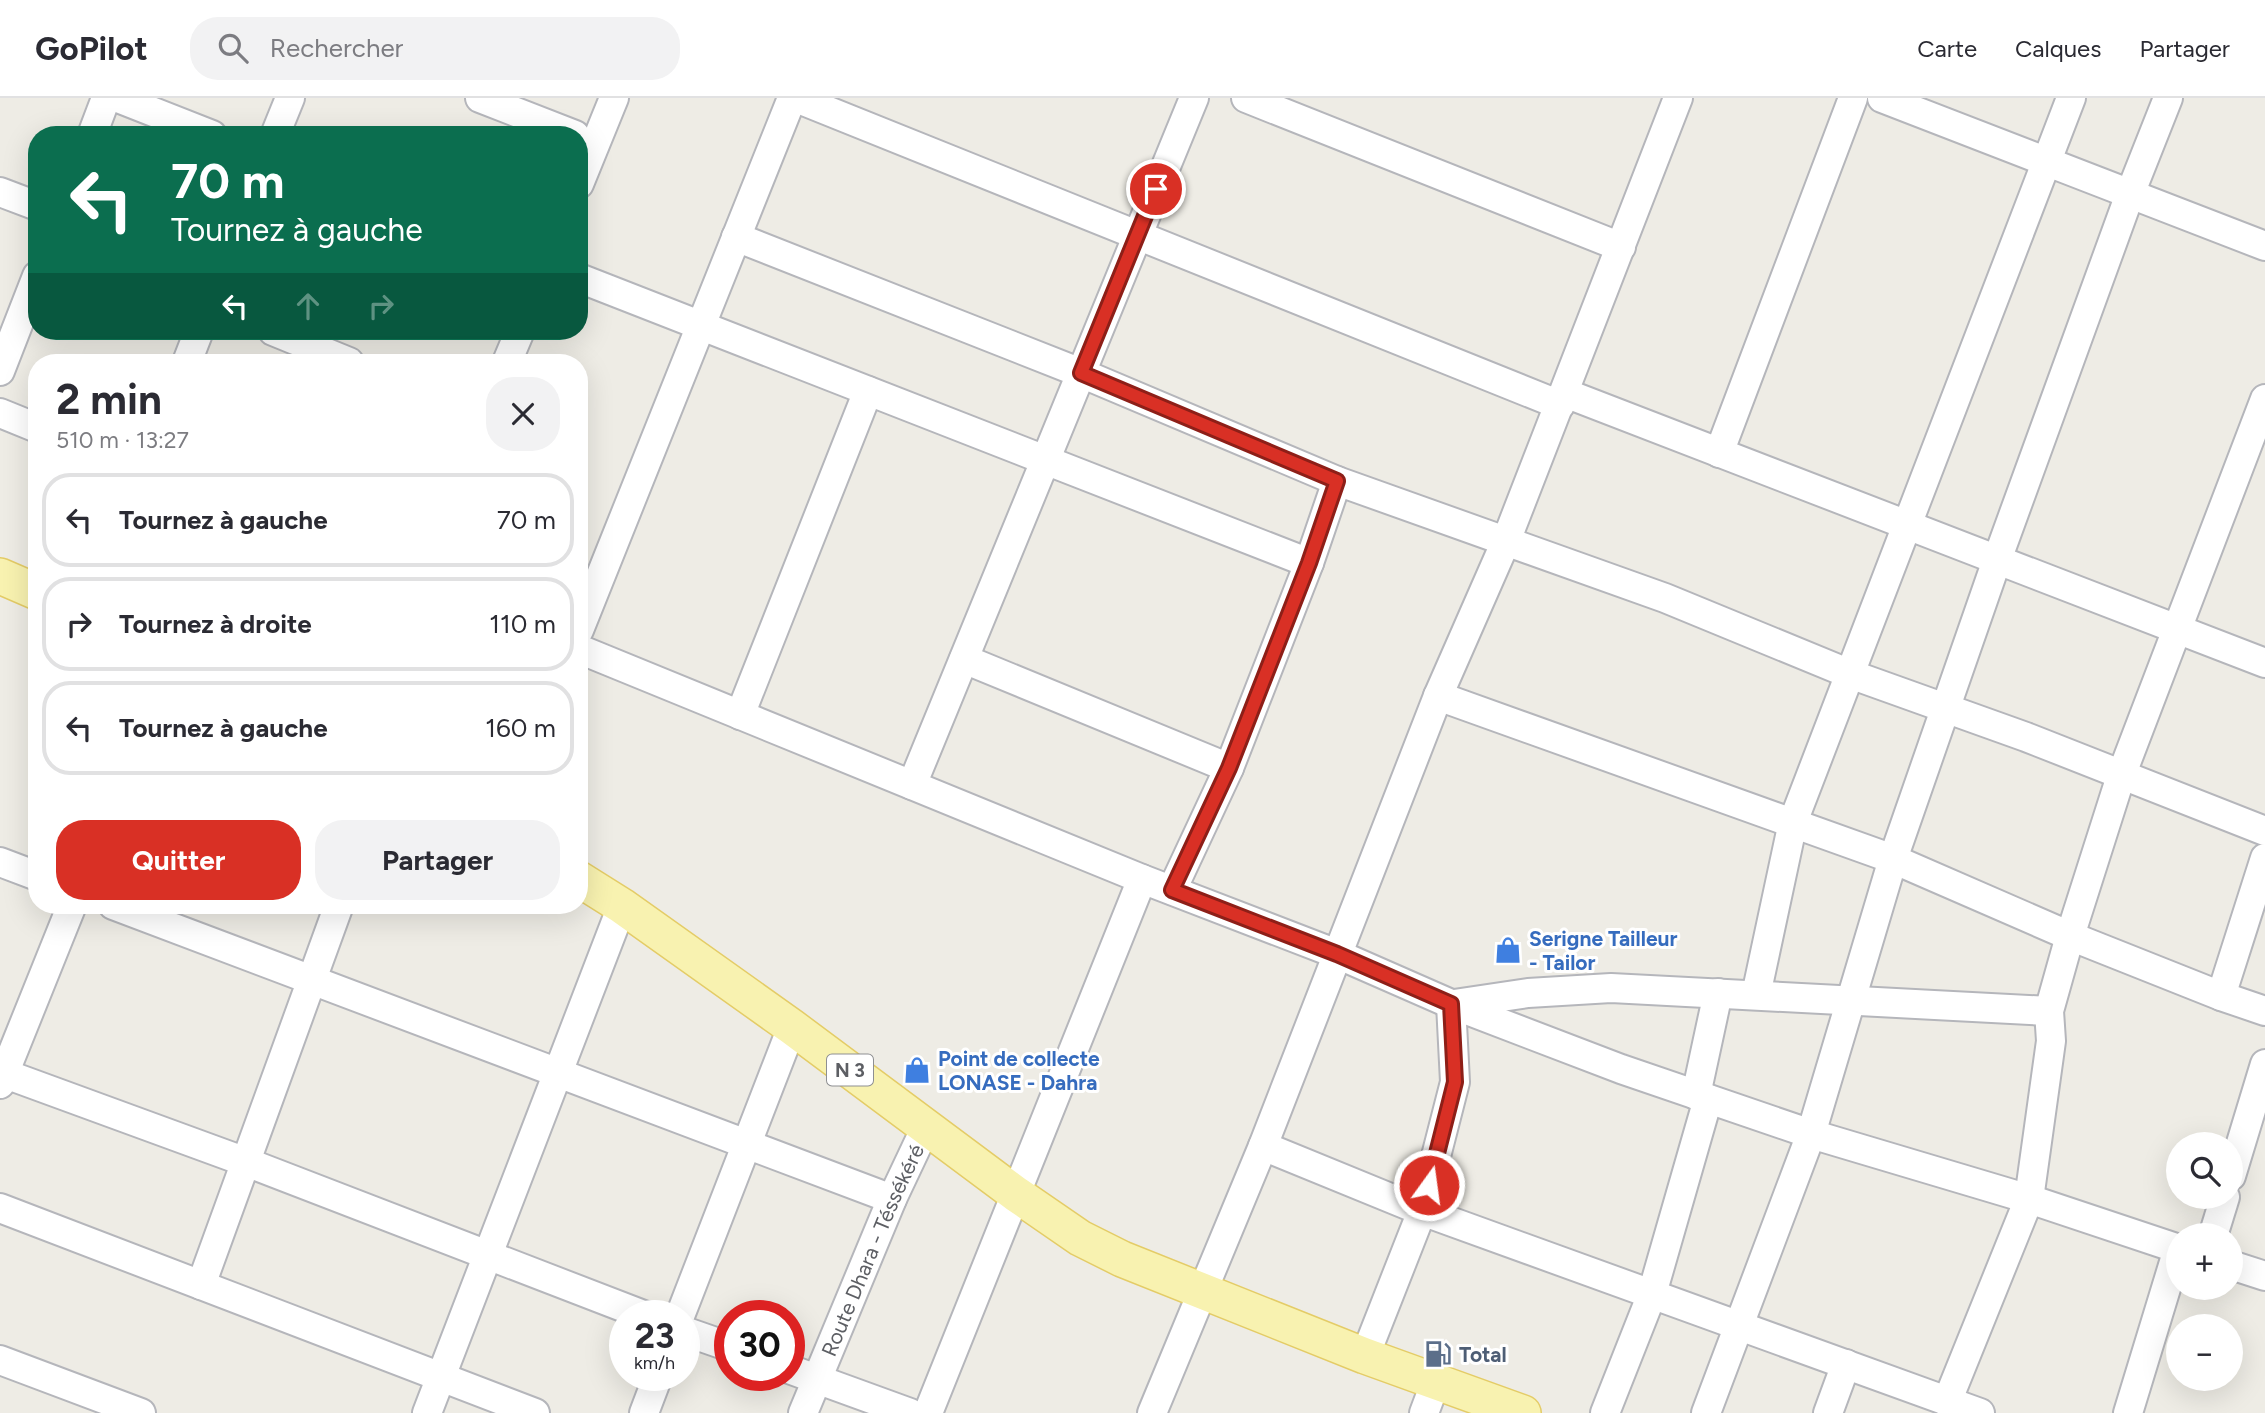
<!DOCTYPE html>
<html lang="fr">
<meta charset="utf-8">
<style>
:root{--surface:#fff;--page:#f2f2f3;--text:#2b2b33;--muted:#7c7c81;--line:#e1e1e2;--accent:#d93025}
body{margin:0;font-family:Figtree,sans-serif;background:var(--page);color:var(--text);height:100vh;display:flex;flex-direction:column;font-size:26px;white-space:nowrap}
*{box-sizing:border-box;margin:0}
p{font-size:23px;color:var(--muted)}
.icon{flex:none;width:38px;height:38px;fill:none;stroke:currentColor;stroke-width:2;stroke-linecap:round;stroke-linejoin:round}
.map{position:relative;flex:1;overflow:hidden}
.side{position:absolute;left:28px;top:256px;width:560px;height:560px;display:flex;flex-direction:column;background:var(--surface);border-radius:28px;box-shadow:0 7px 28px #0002}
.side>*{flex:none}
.banner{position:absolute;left:28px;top:28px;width:560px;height:214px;border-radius:28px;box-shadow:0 7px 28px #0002;background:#0b6e4f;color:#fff;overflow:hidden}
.buttons{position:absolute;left:2166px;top:1034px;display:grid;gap:14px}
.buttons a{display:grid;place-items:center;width:77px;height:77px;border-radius:50%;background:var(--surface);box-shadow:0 7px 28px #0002;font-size:35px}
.speed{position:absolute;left:609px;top:1202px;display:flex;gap:14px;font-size:35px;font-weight:700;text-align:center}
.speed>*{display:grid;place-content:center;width:91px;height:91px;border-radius:50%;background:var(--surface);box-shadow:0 7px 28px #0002;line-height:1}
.speed small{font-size:18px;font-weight:400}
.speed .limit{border:10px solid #d22;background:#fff;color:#111}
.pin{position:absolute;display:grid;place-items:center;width:60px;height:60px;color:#fff;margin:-30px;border:4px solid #fff;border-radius:50%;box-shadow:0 2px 7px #0007}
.me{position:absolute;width:77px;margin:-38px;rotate:14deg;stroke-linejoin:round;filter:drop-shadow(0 0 5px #0008)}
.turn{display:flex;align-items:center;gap:24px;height:147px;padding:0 28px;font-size:32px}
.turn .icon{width:91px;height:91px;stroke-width:2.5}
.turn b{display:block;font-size:49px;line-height:60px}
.lanes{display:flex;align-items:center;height:66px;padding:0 28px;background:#0003;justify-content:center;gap:35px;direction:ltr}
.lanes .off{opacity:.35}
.round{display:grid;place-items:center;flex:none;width:74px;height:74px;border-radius:28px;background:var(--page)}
.overview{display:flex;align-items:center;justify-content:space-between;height:119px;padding:0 28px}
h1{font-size:42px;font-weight:700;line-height:52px}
.button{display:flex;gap:14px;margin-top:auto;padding:14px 28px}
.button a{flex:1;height:80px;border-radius:28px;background:var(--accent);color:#fff;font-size:28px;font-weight:700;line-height:80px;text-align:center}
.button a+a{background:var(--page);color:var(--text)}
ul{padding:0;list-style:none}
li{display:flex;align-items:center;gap:21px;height:94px;margin:0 14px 10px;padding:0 14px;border:4px solid var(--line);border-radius:28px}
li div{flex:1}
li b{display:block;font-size:26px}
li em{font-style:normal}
header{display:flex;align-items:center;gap:42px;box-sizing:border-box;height:98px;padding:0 35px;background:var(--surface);border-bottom:2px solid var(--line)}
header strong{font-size:33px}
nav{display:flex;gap:38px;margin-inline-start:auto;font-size:24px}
.search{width:490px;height:63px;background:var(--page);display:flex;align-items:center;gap:18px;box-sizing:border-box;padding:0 24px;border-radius:28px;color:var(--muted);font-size:26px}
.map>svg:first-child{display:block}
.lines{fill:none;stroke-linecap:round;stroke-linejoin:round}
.minor-casing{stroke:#b5b6bb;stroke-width:32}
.major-casing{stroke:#e4cc67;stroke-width:38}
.minor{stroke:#fff;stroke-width:28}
.major{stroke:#f8f2b0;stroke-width:35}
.route-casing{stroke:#8d1f18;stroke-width:18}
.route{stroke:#d93025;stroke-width:12}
.labels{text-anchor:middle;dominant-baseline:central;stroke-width:6;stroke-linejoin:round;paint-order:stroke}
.shield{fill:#fff;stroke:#8e8f92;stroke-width:2}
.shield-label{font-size:19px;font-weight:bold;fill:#5d5f64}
.shop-label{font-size:21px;font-weight:bold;fill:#366cbe;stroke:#fff;text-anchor:start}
.street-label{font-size:21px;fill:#5d5f64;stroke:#fff}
.service-label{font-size:21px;font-weight:bold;fill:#4e5e75;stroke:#fff;text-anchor:start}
</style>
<header>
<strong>GoPilot</strong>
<div class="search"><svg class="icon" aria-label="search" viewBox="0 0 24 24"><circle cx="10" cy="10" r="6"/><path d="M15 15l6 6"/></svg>Rechercher</div>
<nav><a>Carte</a><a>Calques</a><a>Partager</a></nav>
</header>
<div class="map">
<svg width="2265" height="1315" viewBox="0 0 2265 1315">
<rect width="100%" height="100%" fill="#eeece5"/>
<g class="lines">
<defs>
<g id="minor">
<path d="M118,0L212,37"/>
<path d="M480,0L575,37"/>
<path d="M796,0L1560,307"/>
<path d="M1246,0L1621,149"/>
<path d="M1882,0L2265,148"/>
<path d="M92,37L106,0"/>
<path d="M275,37L290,0"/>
<path d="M579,86L614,0"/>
<path d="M0,94L37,108"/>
<path d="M736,139L1081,275L1337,383L1665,500L1850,576L2026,639L2265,733"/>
<path d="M579,180L1309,465"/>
<path d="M273,233L349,264"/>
<path d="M187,264L199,233"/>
<path d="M507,264L520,233"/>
<path d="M0,273L37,178"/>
<path d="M1565,295L2265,565"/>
<path d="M0,315L37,330"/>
<path d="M1719,355L1853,0"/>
<path d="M579,532L792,0"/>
<path d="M579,551L1142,781L1337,856L1451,906L1621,971L1811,1036L2029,1101L2179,1151"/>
<path d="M964,561L1229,670"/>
<path d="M1438,598L1893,761L2070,838L2221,898L2265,913"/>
<path d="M740,617L868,293"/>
<path d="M912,687L1194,0"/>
<path d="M0,764L37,778"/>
<path d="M1172,792L1229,670L1309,465L1337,383"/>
<path d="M113,807L892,1101"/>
<path d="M1756,897L1793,724L2071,0"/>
<path d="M2221,898L2265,760"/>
<path d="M1454,906L1528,895L1611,890L2049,913"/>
<path d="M0,974L246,1064L646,1218"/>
<path d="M0,986L72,807"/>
<path d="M1696,997L1718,895"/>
<path d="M1263,1048L1422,1113L1980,1315"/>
<path d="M2231,1078L2265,966"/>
<path d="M0,1110L535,1315"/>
<path d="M2213,1138L2225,1099"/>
<path d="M2231,1167L2265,1178"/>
<path d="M201,1187L339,807"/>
<path d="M680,1218L792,929"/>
<path d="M684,1233L730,1249"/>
<path d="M1365,1258L1422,1113L1455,984L1451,906"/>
<path d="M0,1262L141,1315"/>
<path d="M789,1271L910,1315"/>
<path d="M1947,1304L2029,1101L2051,943L2049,913L2070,838L2121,678L2265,301"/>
<path d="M427,1315L622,808"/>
<path d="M644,1315L658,1278"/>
<path id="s1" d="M803,1315L892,1101L926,1029"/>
<path d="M928,1315L1142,781"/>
<path d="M1152,1315L1263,1048L1438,598L1506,443L1678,0"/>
<path d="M1424,1315L1436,1283"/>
<path d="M1605,1315L1652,1196L1708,1001"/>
<path d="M1706,1315L1811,1036L1893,761L1997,462L2130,96L2168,0"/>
<path d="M1828,1315L1846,1266"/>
<path d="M2128,1315L2178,1151"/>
</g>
<path id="major" d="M0,478L37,494
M579,781L622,808L792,929L1016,1096L1080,1140L1122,1161L1365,1258L1523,1315"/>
</defs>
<use href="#minor" class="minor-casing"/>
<use href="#major" class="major-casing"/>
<use href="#minor" class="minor"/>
<use href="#major" class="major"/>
</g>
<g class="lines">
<defs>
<path id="route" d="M1156,91L1081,275L1337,383L1309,465L1229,670L1172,792L1337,856L1451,906L1455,984L1429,1087"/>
</defs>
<use href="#route" class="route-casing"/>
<use href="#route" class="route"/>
</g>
<defs>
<symbol id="shop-bare" viewBox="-9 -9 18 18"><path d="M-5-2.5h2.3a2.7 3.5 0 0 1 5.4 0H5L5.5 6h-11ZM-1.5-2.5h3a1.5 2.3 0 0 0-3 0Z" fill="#3f7fe0" stroke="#fff" stroke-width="2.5" paint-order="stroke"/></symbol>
<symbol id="fuel-bare" viewBox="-9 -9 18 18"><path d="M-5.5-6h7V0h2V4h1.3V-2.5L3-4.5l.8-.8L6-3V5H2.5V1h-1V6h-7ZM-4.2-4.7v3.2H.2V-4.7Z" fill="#5c6f8a" stroke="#fff" stroke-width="2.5" paint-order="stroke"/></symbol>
</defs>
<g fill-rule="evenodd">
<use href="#shop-bare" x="1489" y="833" width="38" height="38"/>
<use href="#shop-bare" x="898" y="953" width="38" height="38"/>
<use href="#fuel-bare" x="1419" y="1237" width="38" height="38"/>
</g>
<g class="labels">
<rect class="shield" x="827" y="956.5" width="46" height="31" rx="5"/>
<g class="shield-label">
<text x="850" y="972">N 3</text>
</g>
<g class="shop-label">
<text x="1529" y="840">Serigne Tailleur<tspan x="1529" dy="24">- Tailor</tspan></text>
<text x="938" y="960">Point de collecte<tspan x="938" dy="24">LONASE - Dahra</tspan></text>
</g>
<g class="street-label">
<text stroke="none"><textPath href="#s1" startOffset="177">Route Dhara - Téssékéré</textPath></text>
</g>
<g class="service-label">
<text x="1459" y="1256">Total</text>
</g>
</g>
</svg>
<div class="buttons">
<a><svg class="icon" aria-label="search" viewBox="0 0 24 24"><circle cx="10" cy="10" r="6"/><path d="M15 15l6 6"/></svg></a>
<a>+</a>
<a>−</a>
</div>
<div class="speed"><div>23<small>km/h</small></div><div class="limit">30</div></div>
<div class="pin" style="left:1156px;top:91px;background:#d93025"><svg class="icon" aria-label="arrive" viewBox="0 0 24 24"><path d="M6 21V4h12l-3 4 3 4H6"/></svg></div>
<svg class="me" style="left:1429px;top:1087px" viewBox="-20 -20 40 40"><circle r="17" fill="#d93025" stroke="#fff" stroke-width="3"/><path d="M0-11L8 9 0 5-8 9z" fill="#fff"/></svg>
<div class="banner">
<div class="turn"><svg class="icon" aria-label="left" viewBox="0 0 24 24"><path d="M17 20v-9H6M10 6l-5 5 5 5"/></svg><div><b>70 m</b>Tournez à gauche</div></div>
<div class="lanes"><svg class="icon" aria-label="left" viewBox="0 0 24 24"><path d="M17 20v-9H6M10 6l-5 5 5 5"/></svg><svg class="icon off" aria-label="ahead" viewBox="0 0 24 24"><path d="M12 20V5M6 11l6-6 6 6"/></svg><svg class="icon off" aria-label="right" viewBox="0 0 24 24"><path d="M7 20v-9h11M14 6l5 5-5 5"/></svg></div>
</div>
<section class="side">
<div class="overview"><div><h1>2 min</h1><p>510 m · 13:27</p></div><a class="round"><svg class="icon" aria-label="close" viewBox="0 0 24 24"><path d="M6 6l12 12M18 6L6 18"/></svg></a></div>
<ul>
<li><svg class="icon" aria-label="left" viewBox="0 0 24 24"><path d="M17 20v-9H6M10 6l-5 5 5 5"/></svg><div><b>Tournez à gauche</b></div><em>70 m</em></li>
<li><svg class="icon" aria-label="right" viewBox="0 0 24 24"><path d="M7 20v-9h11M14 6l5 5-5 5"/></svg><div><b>Tournez à droite</b></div><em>110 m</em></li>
<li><svg class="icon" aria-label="left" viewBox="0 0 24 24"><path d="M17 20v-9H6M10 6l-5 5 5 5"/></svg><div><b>Tournez à gauche</b></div><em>160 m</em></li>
</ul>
<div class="button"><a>Quitter</a><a>Partager</a></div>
</section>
</div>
